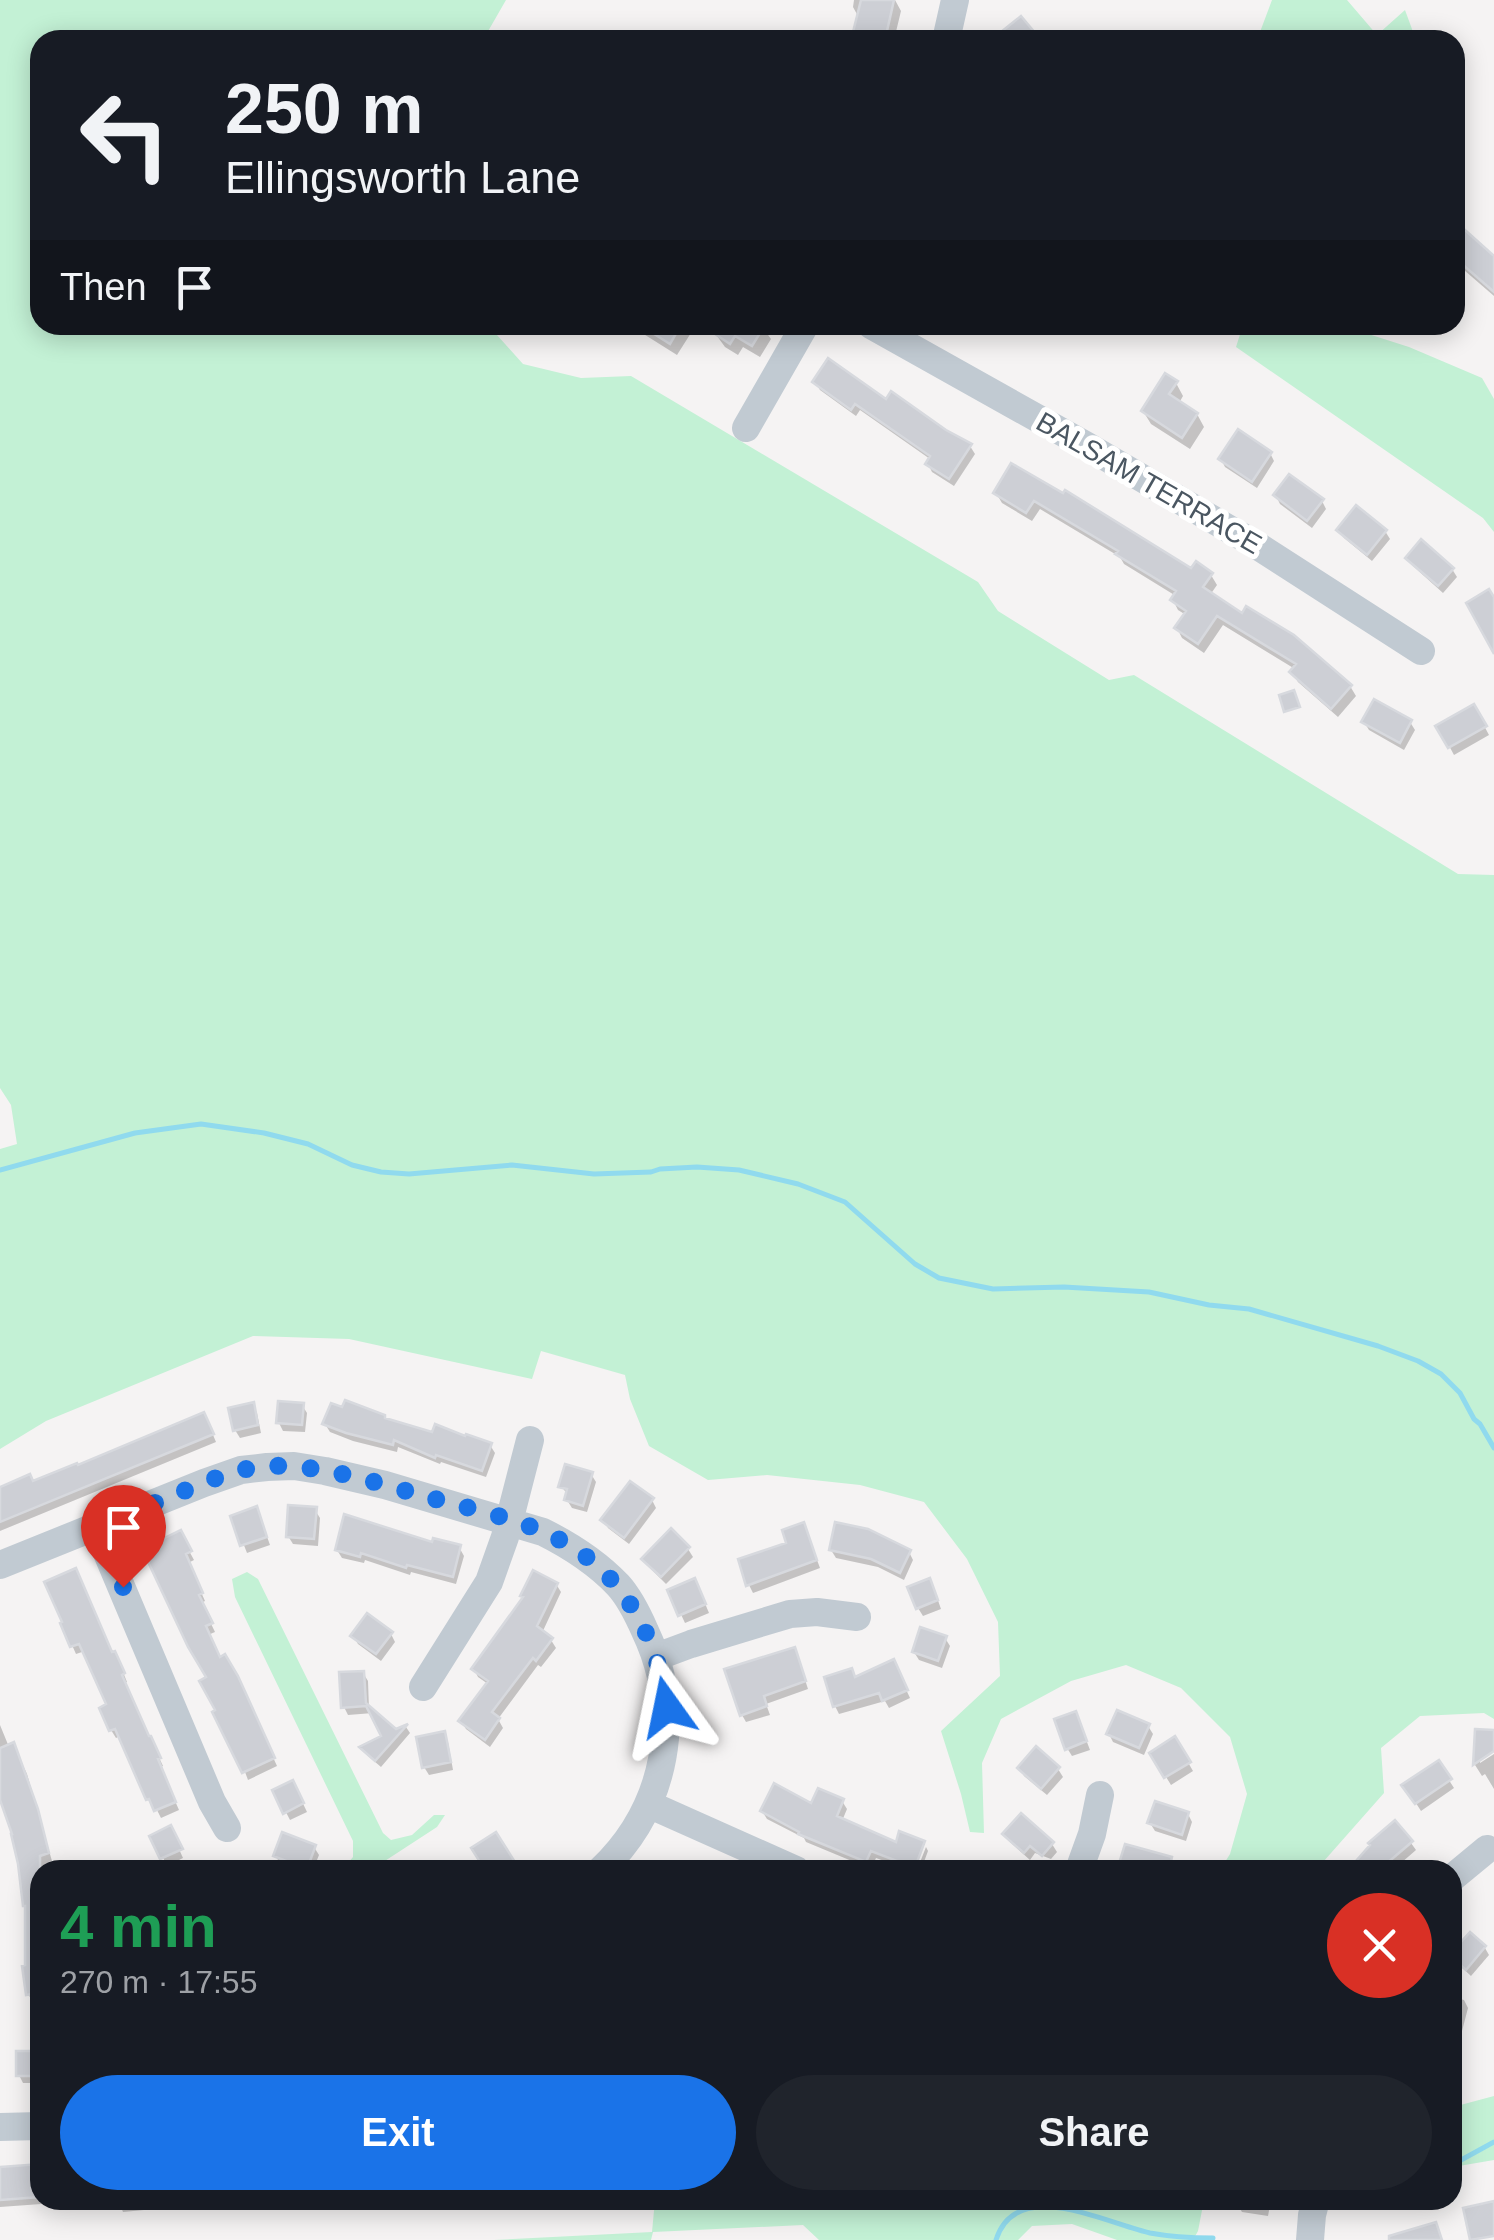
<!DOCTYPE html>
<meta charset="utf-8">
<style>
:root{--surface:#171b24;--page:#20242c;--text:#f1f3f6;--muted:#9ea1a6;--accent:#1a73e8}
body{margin:0;font-family:Arial,sans-serif;background:var(--page);color:var(--text);height:100vh;display:flex;flex-direction:column;font-size:38px;white-space:nowrap}
*{box-sizing:border-box;margin:0}
p{font-size:32px;color:var(--muted)}
.icon{flex:none;width:55px;height:55px;fill:none;stroke:currentColor;stroke-width:2;stroke-linecap:round;stroke-linejoin:round}
.map{position:relative;flex:1;overflow:hidden}
.sheet{position:absolute;left:30px;top:1860px;width:1432px;height:350px;display:flex;flex-direction:column;background:var(--surface);border-radius:30px;box-shadow:0 5px 25px #0003}
.sheet>*{flex:none}
.hud{position:absolute;left:30px;top:30px;width:1435px;height:305px;border-radius:30px;box-shadow:0 5px 25px #0003;background:#171b24;color:var(--text);overflow:hidden}
.pin{position:absolute;display:grid;place-items:center;width:85px;height:85px;color:#fff;margin:-102px -42px;border-radius:50% 50% 50% 0;rotate:-45deg;box-shadow:0 0 10px #0007}
.pin .icon{rotate:45deg}
.me{position:absolute;width:110px;margin:-55px;rotate:348deg;stroke-linejoin:round;filter:drop-shadow(0 0 8px #0008)}
.turn{display:flex;align-items:center;gap:35px;height:210px;padding:0 30px;font-size:45px}
.turn .icon{width:130px;height:130px;stroke-width:2.5}
.turn b{display:block;font-size:70px;line-height:85px}
.then{display:flex;align-items:center;height:95px;padding:0 30px;background:#0003;gap:20px;font-size:38px}
.round{display:grid;place-items:center;flex:none;width:105px;height:105px;border-radius:52px;background:var(--page)}
.headline{display:flex;align-items:center;justify-content:space-between;height:170px;padding:0 30px}
h1{font-size:60px;font-weight:700;line-height:75px;color:#1e9e55}
.cta{display:flex;gap:20px;margin-top:auto;padding:20px 30px}
.cta a{flex:1;height:115px;border-radius:60px;background:var(--accent);color:#fff;font-size:40px;font-weight:700;line-height:115px;text-align:center}
.cta a+a{background:var(--page);color:var(--text)}
.map>svg:first-child{display:block}
.green{fill:#c3f1d5}
.shadow{fill:#0003}
.lines{fill:none;stroke-linecap:round;stroke-linejoin:round}
.stream{stroke:#90daee;stroke-width:5}
.building{fill:#cdcfd5;stroke:#d7d9de;stroke-width:2.5}
.minor{stroke:#c1cad2;stroke-width:28}
.route{stroke:#1a73e8;stroke-width:18;stroke-dasharray:0 32.4}
.labels{text-anchor:middle;dominant-baseline:central;stroke-width:10;stroke-linejoin:round;paint-order:stroke}
.street-label{font-size:28px;fill:#4a5661;stroke:#fff}
</style>
<div class="map">
<svg width="1494" height="2240" viewBox="0 0 1494 2240">
<rect width="100%" height="100%" fill="#f5f3f3"/>
<path class="green" d="M0,0H506L483,40H40V325H488L523,364L581,378L631,376L978,582L998,611L1109,680L1134,675L1458,874L1494,875V1719L1484,1713L1420,1716L1381,1748L1384,1793L1316,1870H1220L1230,1854L1247,1794L1230,1737L1181,1688L1126,1665L1071,1681L1001,1719L982,1763L984,1833L970,1832L961,1794L941,1731L1000,1676L998,1622L967,1559L924,1502L860,1485L767,1475L708,1480L649,1446L630,1399L625,1375L541,1351L532,1379L349,1339L253,1336L46,1421L0,1449V1149L17,1144L11,1105L0,1088Z
M1272,0H1347L1377,35L1405,10L1416,40H1257Z
M1243,325H1340L1409,347L1482,378L1494,399V532L1483,518L1236,347Z
M247,1572L258,1579L383,1833L391,1840L412,1835L434,1815H445L437,1827L371,1870H342L353,1857V1841L235,1597L232,1579Z
M1494,2096V2160L1453,2167V2107Z
M655,2200H1204L1198,2231L1193,2240H1117L1072,2224L1032,2226L1018,2240H819L803,2225L653,2232L651,2240H494L652,2232Z"/>
<path class="shadow" d="M854,0H895L901,11L894,40H857L855,36L859,18L853,7Z
M1455,245L1494,259V296L1457,264L1455,260Z
M637,325H696L677,355L642,333Z
M709,325H761L771,339L760,357L743,347L738,355L725,347Z
M815,382L887,402L970,446L975,454L954,486L932,472L928,464L930,459L860,410L856,416L820,390Z
M1176,383L1183,396L1179,403L1197,414L1204,427L1190,449L1151,424L1143,411Z
M1270,453L1274,461L1257,488L1225,467L1221,459Z
M1012,466L1192,571L1211,575L1217,585L1210,595L1350,686L1356,696L1338,717L1298,682L1292,672L1295,669L1223,625L1204,653L1182,638L1177,628L1186,615L1178,610L1173,600L1176,596L1124,564L1120,557L1040,509L1032,521L1002,503L996,493Z
M1276,496L1322,501L1326,509L1312,528L1280,504Z
M1339,530L1385,531L1390,539L1372,561L1344,538Z
M1408,558L1452,569L1457,577L1443,593L1413,566Z
M1474,707L1489,735L1454,755L1439,727Z
M1364,722H1410L1415,730L1404,750L1369,730Z
M252,1405L257,1413L261,1433L240,1438L235,1430Z
M302,1405L307,1413L305,1432L283,1431L279,1423Z
M386,1420L433,1435L490,1445L495,1453L486,1477L441,1462L440,1464L398,1447L397,1452L353,1441L330,1432L325,1424Z
M208,1423L216,1442L0,1531V1491L33,1484Z
M591,1474L596,1482L587,1512L572,1508L567,1500L568,1495L561,1486Z
M652,1500L656,1508L629,1544L608,1528L604,1520Z
M315,1510L320,1518L318,1546L293,1544L288,1536Z
M233,1517H260L270,1545L247,1553Z
M807,1533L820,1568L753,1593L749,1585L789,1545Z
M180,1534L194,1560L188,1563L205,1601L201,1603L215,1632L208,1635L220,1660L241,1687L277,1766L248,1780L210,1678Z
M434,1545L459,1547L464,1556L456,1584L411,1572L410,1575L365,1560L364,1563L342,1558L337,1550Z
M688,1549L693,1557L666,1584L649,1567L644,1559Z
M831,1550L909,1552L913,1560L904,1580L878,1567L836,1558Z
M556,1584L561,1592L542,1633L551,1640L556,1648L541,1667L538,1665L498,1719L503,1728L490,1747L466,1729L461,1721L488,1684L478,1677L474,1669Z
M699,1589L709,1613L685,1623L670,1591Z
M934,1589L941,1609L923,1616L918,1608Z
M63,1625L112,1655L119,1662L127,1682L124,1683L163,1766L160,1767L179,1810L161,1818L155,1806L153,1807L120,1736L116,1738L111,1730L109,1706L85,1651L76,1654Z
M391,1634L395,1642L381,1661L358,1644L353,1636Z
M945,1638L950,1646L942,1668L919,1660L914,1652Z
M798,1658L808,1689L766,1704L770,1715L746,1722L742,1715Z
M897,1670L910,1698L889,1708L885,1701L839,1714L835,1706L856,1680Z
M363,1673L368,1681L369,1709L396,1732L406,1727L410,1733L381,1767L367,1755L363,1748L384,1738L373,1713L348,1715L344,1707Z
M1079,1721L1090,1750L1072,1756L1067,1748Z
M0,1725L9,1747L17,1753L27,1774L52,1861L48,1862L49,1870H40V2001L33,2002L28,1994L27,1908L21,1864L0,1790Z
M1148,1726L1153,1734L1144,1755L1113,1742L1109,1734Z
M1477,1731L1494,1732V1750L1480,1757V1763L1494,1754V1789L1485,1774L1482,1776L1475,1765Z
M443,1734L448,1742L453,1770L429,1775L424,1767Z
M1175,1740L1193,1771L1171,1785L1152,1754Z
M1438,1763L1454,1788L1421,1811L1405,1786Z
M1020,1768L1058,1769L1063,1777L1047,1795L1024,1776Z
M275,1791H297L307,1812L290,1820Z
M842,1801L847,1809L842,1821L897,1845L924,1843L925,1845H921L912,1870H897L898,1866L876,1858L871,1869L806,1842L804,1838L767,1819L762,1811Z
M1188,1814L1192,1822L1186,1841L1155,1831L1150,1823Z
M170,1829L183,1858L167,1866L153,1837Z
M1005,1834L1052,1844L1057,1852L1051,1859L1035,1853L1030,1860L1010,1842Z
M1411,1843L1416,1850L1393,1870H1351Z
M314,1847L319,1855L313,1870H296L280,1864L276,1856Z
M926,1847L928,1851L921,1870H917Z
M689,1861L708,1870H685Z
M1485,1948L1489,1955L1471,1976L1457,1963L1452,1956Z
M1452,1997L1464,2000L1468,2008L1462,2031L1452,2028Z
M40,2054V2083H23L19,2075Z
M0,2166L3,2170L40,2166V2200H54L55,2203L0,2207Z
M118,2200H143L144,2210L123,2212Z
M1238,2200H1271L1268,2216L1242,2212L1237,2204Z"/>
<g class="lines">
<path class="stream" d="M0,1170L135,1133L201,1124L264,1133L308,1144L352,1165L381,1172L409,1174L512,1165L594,1174L651,1172L660,1169L697,1167L739,1170L798,1184L845,1202L915,1264L939,1278L993,1289L1064,1287L1149,1292L1209,1305L1249,1309L1378,1346L1418,1361L1441,1374L1460,1393L1474,1419L1480,1424L1494,1448
M1452,2165L1494,2142
M996,2240C1016,2175 1108,2224 1150,2233C1171,2237 1193,2238 1213,2238"/>
</g>
<path class="building" d="M861,0H894L885,40H868L852,36Z
M1021,16L1041,40H991Z
M1465,230L1494,256V292L1455,258V242Z
M640,325H681L670,344Z
M717,325H765L752,346L735,336L730,344L715,334L720,327Z
M828,358L886,399L891,391L946,430L972,444L949,479L925,464L930,456L855,404L851,410L812,382Z
M1165,373L1178,381L1169,394L1198,413L1182,438L1141,411Z
M1238,429L1272,452L1252,482L1218,459Z
M1011,463L1063,493L1065,490L1191,568L1196,561L1213,573L1203,587L1242,613L1246,606L1294,635L1352,685L1331,709L1289,672L1296,664L1217,616L1198,644L1174,628L1186,611L1170,600L1176,591L1115,554L1118,551L1034,501L1026,513L993,493Z
M1289,474L1324,499L1307,521L1273,495Z
M1356,505L1387,530L1367,555L1336,530Z
M1421,539L1454,568L1438,586L1405,558Z
M1489,589L1494,597V654L1466,603Z
M1294,690L1300,707L1284,712L1279,695Z
M1374,699L1412,720L1400,743L1361,722Z
M1474,704L1487,726L1448,748L1435,726Z
M345,1400L385,1415V1418L432,1432L435,1424L465,1436L466,1434L492,1443L482,1471L436,1455L435,1458L394,1440L393,1445L346,1433L322,1424L331,1403L342,1407Z
M278,1401L304,1403L302,1425L276,1423Z
M254,1402L258,1425L233,1431L228,1408Z
M204,1412L214,1434L0,1522V1487L30,1474L33,1481L77,1463L78,1465Z
M565,1464L593,1472L583,1506L564,1500L567,1489L558,1487Z
M630,1481L654,1498L624,1538L600,1520Z
M288,1505L317,1507L314,1539L286,1537Z
M257,1506L267,1537L240,1546L230,1516Z
M344,1514L432,1542L433,1538L461,1545L453,1577L407,1565L406,1568L361,1553L360,1557L335,1550Z
M804,1522L817,1560L746,1586L738,1559L786,1543L782,1530Z
M835,1522L868,1529L911,1550L900,1573L871,1559L829,1550Z
M671,1528L690,1547L661,1577L641,1559Z
M181,1530L192,1551L186,1554L203,1593L199,1595L213,1623L206,1626L220,1657L225,1654L238,1676L275,1758L242,1773L212,1712L215,1710L199,1681L206,1677L188,1647L142,1549Z
M76,1568L112,1652L115,1651L125,1673L122,1675L149,1736H151L161,1758L158,1759L176,1802L154,1811L149,1799L146,1800L115,1729L109,1731L99,1708L106,1704L79,1644L70,1647L60,1623L62,1622L44,1582Z
M533,1570L558,1583L537,1626L553,1638L536,1661L533,1658L492,1712L500,1718L485,1740L458,1721L488,1681L471,1669L523,1597L520,1596Z
M695,1578L706,1604L678,1616L667,1590Z
M930,1578L938,1600L916,1609L907,1587Z
M367,1613L393,1632L376,1654L350,1636Z
M920,1627L947,1636L938,1661L912,1652Z
M795,1647L806,1681L764,1696L767,1706L740,1716L724,1669Z
M894,1659L908,1690L882,1701L879,1693L833,1707L824,1677L852,1668L855,1677Z
M364,1671L366,1703L396,1729L408,1724L375,1761L359,1747L381,1736L366,1706L341,1708L339,1672Z
M1117,1710L1150,1724L1139,1748L1106,1734Z
M1076,1711L1087,1741L1065,1750L1054,1719Z
M1475,1729L1494,1730V1751L1473,1765Z
M445,1731L451,1762L422,1768L416,1737Z
M1175,1736L1191,1762L1164,1778L1149,1753Z
M14,1742L38,1809L49,1853L40,1856V1993L26,1995L22,1966L25,1965V1906H23L18,1864L11,1834H12L0,1800V1748Z
M1036,1746L1060,1767L1041,1789L1017,1768Z
M1439,1760L1452,1779L1415,1804L1401,1785Z
M293,1780L304,1803L283,1814L272,1790Z
M774,1783L811,1803L818,1788L844,1799L837,1816L896,1842L899,1831L925,1841L914,1870H894L897,1861L871,1851L866,1862L798,1834L799,1832L760,1811Z
M1155,1801L1189,1812L1182,1835L1147,1823Z
M1021,1813L1054,1842L1042,1856L1030,1846L1024,1853L1002,1834Z
M1395,1820L1413,1841L1379,1870H1348L1370,1845L1368,1843Z
M171,1825L183,1849L160,1859L149,1836Z
M282,1832L316,1845L307,1869L273,1856Z
M496,1832L520,1870H485L471,1848Z
M1125,1844L1172,1857L1169,1870H1117Z
M1470,1932L1486,1946L1466,1970L1452,1958V1952Z
M16,2051H40V2076H16Z
M40,2164V2197L0,2200V2167Z
M1494,2201V2236L1470,2240L1463,2208Z
M1436,2222L1442,2240H1389V2236Z"/>
<g class="lines">
<path class="minor" d="M946,40L955,0
M871,325L1087,446L1253,543L1421,651
M746,428L805,325
M96,1527L212,1802L227,1828
M0,1565L204,1483L241,1470L267,1467L294,1466L325,1471L385,1485L543,1532C571,1546 597,1563 618,1585C630,1598 638,1615 645,1631C684,1713 667,1807 601,1870
M656,1657L691,1644L790,1614L817,1612L857,1617
M423,1687L489,1582L505,1537L530,1440
M648,1804L796,1870
M1079,1870L1092,1834L1100,1795
M1452,1878L1487,1849
M0,2127L40,2126
M1310,2240L1312,2215L1316,2200"/>
</g>
<g class="lines">
<path class="route" d="M123,1587L96,1527C122,1516 148,1506 174,1495C204,1483 235,1468 268,1466C320,1464 374,1482 424,1496C463,1507 512,1517 548,1534C620,1567 656,1631 667,1707"/>
</g>
<g class="labels">
<g class="street-label">
<text transform="translate(1149 483) rotate(30)">BALSAM TERRACE</text>
</g>
</g>
</svg>
<div class="pin" style="left:123px;top:1587px;background:#d93025"><svg class="icon" aria-label="arrive" viewBox="0 0 24 24"><path d="M6 21V4h12l-3 4 3 4H6"/></svg></div>
<svg class="me" style="left:667px;top:1707px" viewBox="-20 -20 40 40"><path d="M0-17L14 15 0 8-14 15z" fill="#1a73e8" stroke="#fff" stroke-width="4"/></svg>
<div class="hud">
<div class="turn"><svg class="icon" aria-label="left" viewBox="0 0 24 24"><path d="M17 20v-9H6M10 6l-5 5 5 5"/></svg><div><b>250 m</b>Ellingsworth Lane</div></div>
<div class="then">Then<svg class="icon" aria-label="arrive" viewBox="0 0 24 24"><path d="M6 21V4h12l-3 4 3 4H6"/></svg></div>
</div>
<section class="sheet">
<div class="headline"><div><h1>4 min</h1><p>270 m · 17:55</p></div><a class="round" style="background:#d93025;color:#fff"><svg class="icon" aria-label="close" viewBox="0 0 24 24"><path d="M6 6l12 12M18 6L6 18"/></svg></a></div>
<div class="cta"><a>Exit</a><a>Share</a></div>
</section>
</div>
